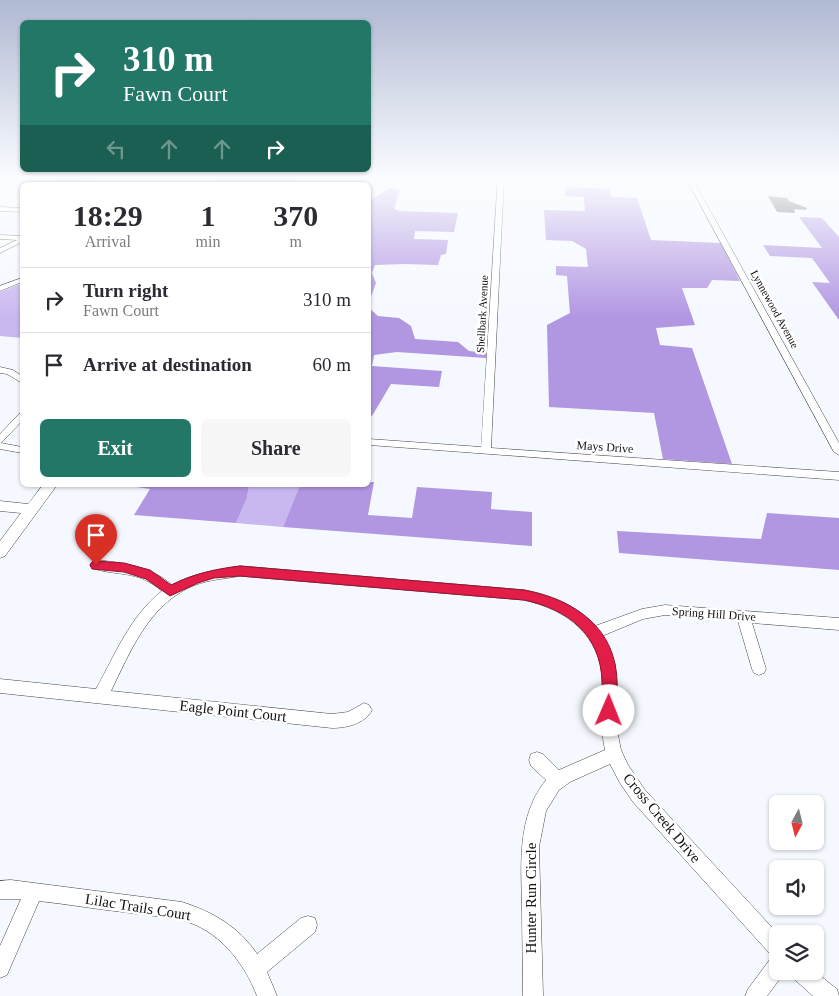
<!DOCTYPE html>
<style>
:root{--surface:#fff;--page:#f7f7f7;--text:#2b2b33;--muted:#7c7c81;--line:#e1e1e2;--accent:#227767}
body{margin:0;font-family:"Times New Roman",serif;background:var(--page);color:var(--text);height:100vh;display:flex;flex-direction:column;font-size:19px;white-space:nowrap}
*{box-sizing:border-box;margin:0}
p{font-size:16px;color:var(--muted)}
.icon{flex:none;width:28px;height:28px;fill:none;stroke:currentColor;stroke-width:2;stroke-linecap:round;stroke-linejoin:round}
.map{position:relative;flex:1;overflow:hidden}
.panel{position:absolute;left:20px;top:182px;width:351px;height:305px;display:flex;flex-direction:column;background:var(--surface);border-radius:8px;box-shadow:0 1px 4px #0004}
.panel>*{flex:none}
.banner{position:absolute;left:20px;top:20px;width:351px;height:152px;border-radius:8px;box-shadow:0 1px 4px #0004;background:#227767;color:#fff;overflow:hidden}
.needle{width:32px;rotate:187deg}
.controls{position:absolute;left:769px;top:795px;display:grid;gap:10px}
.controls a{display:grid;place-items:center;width:55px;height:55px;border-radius:8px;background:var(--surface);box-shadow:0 1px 4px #0004;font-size:25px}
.pin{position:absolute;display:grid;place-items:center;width:42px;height:42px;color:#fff;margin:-51px -21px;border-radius:50% 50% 50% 0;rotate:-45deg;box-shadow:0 0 5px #0007}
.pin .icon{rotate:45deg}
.me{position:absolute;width:55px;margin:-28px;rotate:1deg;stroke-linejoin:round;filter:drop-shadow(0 0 4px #0008)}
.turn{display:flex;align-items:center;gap:18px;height:105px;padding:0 20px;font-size:22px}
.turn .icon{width:65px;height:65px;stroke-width:2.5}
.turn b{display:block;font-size:35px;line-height:42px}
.lanes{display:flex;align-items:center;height:48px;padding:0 20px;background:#0003;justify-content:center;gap:25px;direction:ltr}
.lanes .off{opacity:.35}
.eta{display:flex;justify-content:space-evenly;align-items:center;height:85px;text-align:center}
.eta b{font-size:30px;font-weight:800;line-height:35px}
.primary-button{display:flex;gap:10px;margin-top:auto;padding:10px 20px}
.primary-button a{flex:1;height:58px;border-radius:8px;background:var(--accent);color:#fff;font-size:20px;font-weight:800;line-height:58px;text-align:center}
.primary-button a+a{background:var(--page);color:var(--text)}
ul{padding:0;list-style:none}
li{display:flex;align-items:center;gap:15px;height:65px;padding:0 20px;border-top:1px solid var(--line)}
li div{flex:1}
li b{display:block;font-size:19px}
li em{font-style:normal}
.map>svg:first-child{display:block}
.green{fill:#c9b8ef}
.forest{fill:#b196e2}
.building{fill:#4c585b}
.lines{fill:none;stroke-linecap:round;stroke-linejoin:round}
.minor-casing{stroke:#444;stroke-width:1}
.tertiary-casing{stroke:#444;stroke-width:1}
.minor{fill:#fff;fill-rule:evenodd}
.tertiary{fill:#fff;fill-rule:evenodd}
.route{fill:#e11d48;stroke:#92132f}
.labels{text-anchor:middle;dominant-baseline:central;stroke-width:5;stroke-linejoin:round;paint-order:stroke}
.far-street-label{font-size:11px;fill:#111;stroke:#fff}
.street-label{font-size:12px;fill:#111;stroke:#fff}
.near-street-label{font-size:15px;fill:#111;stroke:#fff}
</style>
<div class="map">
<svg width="839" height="996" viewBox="0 0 839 996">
<rect width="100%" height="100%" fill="#f5f9ff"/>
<path class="green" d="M22,283V338L0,336V292Z
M249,485H300L283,527L236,523L247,498Z"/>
<path class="forest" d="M222,178H292L286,185H215Z
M565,187L609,189L612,197L637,198L651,240L721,243L740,281L712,280L707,288H682L695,325L656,328L660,345L692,348L732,464L663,459L654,413L549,407L547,325L570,313L567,276L556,275V266L588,267L586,249L572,241L546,240L544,210L585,211L584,197L565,196Z
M389,188L400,189L394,209L400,211L458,213L454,232L415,231L414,239L448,240L446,254L441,255L438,265L405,264L375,265L372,273L376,283L369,302V204L371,200Z
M799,217L822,218L839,237V320L812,282L830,283L812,258L770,256L763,245L822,248Z
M369,308L378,316L399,318L411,326L415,339L458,342L469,351L487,353L486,358L397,352L374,355L372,366L442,371L439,387L391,384L372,416L369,415Z
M369,482H374L368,515L412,518L417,487L492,492L491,509L532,512V546L283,527L300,485H369Z
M123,485H249L247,498L236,523L134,515L150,489Z
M767,513L839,518V570L619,553L617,531L761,539Z"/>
<path class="building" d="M768,196L787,198L789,201L807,208L806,210L794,209L795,213L777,212Z"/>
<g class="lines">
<defs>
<path id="minor" d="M4,178L113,183L116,185L2,181Z
M498,178H504L491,448L839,472V480L369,445V439L481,447Z
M686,178H692L839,443V455L834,452Z
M0,207L22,208V212L0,211Z
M0,235L22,236V242L0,253V248L17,240L0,239Z
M22,278V282L0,291V286Z
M0,367L13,370L22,376V383L7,374L0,373Z
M22,413V421L1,443L22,447V453L0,449V434L19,414Z
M96,560C124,563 150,566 172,585C193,573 217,570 240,566L524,590C552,595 576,605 595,626L642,609L665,605L839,618V630L752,623L766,669L764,673L759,675L754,673L752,669L738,621L665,615L643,619L602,636L615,664L617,682L618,735L621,750L628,765L645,790L778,934V971L785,972L767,996H745L748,989L771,958L775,956L771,955L633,802L620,783L610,764L570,782L559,790L546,811L539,847L543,996H523C523,966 522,937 522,907C521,863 517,816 546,780L531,766L529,760L531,754L537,752L543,754L559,770L605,750C600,729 603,707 603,685C602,637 569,610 524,600L240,576C223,579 204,580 188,588C147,609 130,652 111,691L332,714L348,712L364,703L369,705L372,710C365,724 346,728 332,728L0,693V679L96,689C115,655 130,616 162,591C136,569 119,577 92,568L90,565L92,562Z
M11,880L182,902C213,912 239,927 257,954L301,918L308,916L315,918L317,925L315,932L267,972L277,996H257C244,962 218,929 181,920C162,916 142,915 123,912C95,909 67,904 39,901L7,975L0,978V946L21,899H0V881Z
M790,971H814L837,989L839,996H813L793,978Z"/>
<path id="tertiary" d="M293,178H300L295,185H289Z
M43,485H57L5,556L0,558V541L21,513L0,511V501L28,504Z"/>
</defs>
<use href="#minor" class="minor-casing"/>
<use href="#tertiary" class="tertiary-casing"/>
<use href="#minor" class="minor"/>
<use href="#tertiary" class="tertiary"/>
</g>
<linearGradient id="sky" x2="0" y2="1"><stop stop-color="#b0b9d3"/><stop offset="0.56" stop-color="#fafcff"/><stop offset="1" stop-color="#fafcff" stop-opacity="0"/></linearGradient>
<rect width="839" height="318" fill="url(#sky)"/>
<path class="route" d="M96,561L124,563L150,570L171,585C194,574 214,569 240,566L524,590C575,600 618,628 617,686C617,696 619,707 615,716L609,718L604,716C599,706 603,693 602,682C601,634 567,609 524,600L240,576L214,578L198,583L170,596L146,579L124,572L92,569L90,565L92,562Z"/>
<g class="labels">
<g class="far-street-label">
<text transform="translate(775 309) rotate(61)">Lynnewood Avenue</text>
<text transform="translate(482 314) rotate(-87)">Shellbark Avenue</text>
</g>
<g class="street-label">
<text transform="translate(605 447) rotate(4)">Mays Drive</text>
<text transform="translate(714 614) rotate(4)">Spring Hill Drive</text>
</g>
<g class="near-street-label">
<text transform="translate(233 711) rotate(6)">Eagle Point Court</text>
<text transform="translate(662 818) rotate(50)">Cross Creek Drive</text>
<text transform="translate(531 898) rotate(-90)">Hunter Run Circle</text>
<text transform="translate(138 907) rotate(9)">Lilac Trails Court</text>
</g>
</g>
</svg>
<div class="controls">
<a><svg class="needle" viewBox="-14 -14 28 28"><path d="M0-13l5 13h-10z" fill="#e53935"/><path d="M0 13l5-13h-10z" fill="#7c7c81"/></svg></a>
<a><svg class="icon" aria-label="sound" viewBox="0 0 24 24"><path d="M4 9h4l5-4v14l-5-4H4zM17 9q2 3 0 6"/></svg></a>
<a><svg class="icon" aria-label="layers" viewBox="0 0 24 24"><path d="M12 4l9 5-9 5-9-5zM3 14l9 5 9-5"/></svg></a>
</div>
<div class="pin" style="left:96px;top:565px;background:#d93025"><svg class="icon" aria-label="arrive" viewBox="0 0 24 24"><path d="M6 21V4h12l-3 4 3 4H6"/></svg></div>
<svg class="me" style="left:609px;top:711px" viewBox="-20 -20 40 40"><circle r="19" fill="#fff"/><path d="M0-13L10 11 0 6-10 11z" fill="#e11d48"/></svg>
<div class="banner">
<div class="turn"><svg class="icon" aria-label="right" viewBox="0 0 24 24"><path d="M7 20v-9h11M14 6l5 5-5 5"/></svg><div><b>310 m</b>Fawn Court</div></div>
<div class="lanes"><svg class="icon off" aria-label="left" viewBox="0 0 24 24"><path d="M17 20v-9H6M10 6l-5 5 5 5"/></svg><svg class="icon off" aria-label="ahead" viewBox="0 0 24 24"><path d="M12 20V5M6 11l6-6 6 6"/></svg><svg class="icon off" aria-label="ahead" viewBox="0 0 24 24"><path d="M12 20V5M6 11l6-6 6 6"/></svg><svg class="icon" aria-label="right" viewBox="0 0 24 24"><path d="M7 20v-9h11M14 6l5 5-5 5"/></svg></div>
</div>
<section class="panel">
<div class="eta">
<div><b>18:29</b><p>Arrival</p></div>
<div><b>1</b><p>min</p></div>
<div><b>370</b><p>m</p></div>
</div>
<ul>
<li><svg class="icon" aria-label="right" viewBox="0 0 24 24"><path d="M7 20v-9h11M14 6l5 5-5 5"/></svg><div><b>Turn right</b><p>Fawn Court</p></div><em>310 m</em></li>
<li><svg class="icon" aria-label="arrive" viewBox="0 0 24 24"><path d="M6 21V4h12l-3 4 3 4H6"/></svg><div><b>Arrive at destination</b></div><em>60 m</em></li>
</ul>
<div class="primary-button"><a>Exit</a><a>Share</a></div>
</section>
</div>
